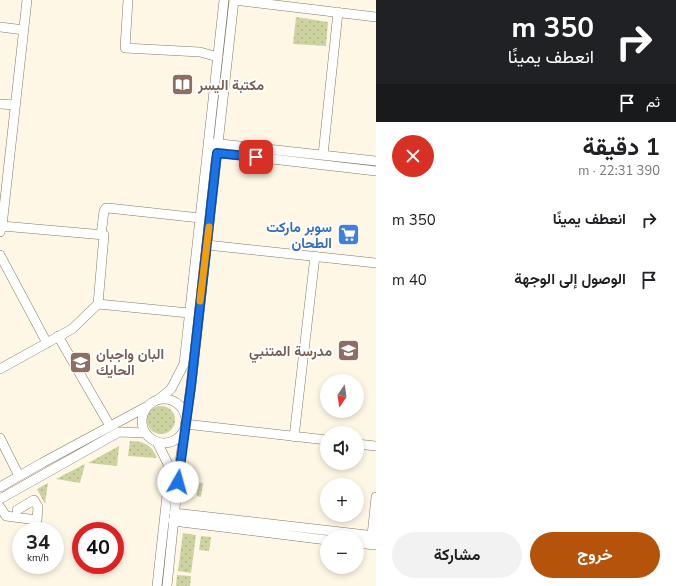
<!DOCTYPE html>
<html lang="ar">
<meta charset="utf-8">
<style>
:root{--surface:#fff;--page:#f2f2f2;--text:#202124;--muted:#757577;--accent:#b45309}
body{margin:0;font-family:"Nunito Sans",Vazirmatn,sans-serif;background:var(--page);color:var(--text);direction:rtl;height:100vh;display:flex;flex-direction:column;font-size:15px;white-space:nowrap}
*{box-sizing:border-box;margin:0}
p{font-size:13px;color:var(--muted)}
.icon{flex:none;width:22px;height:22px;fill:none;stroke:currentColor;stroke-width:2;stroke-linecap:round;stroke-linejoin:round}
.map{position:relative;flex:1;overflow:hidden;direction:ltr}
.side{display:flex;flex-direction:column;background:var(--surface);width:300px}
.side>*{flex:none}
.guide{background:#202124;color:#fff;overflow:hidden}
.needle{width:26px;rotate:193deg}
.tools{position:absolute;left:320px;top:374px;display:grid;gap:8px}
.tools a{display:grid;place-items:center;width:44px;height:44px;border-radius:50%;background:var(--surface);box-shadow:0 2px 6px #0003;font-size:20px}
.speed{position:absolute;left:12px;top:522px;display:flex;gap:8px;font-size:20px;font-weight:700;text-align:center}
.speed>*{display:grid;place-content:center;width:52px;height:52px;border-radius:50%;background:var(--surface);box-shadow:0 2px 6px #0003;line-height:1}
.speed small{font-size:10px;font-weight:400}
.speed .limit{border:6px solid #d22;background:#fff;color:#111}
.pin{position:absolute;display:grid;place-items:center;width:34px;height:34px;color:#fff;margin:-17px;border-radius:8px;box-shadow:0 2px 6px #0006}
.me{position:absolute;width:44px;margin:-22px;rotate:7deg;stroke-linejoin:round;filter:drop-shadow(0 0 3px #0008)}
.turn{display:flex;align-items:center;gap:14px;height:84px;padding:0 16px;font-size:18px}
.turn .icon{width:52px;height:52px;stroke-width:2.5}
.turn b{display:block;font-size:28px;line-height:34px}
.then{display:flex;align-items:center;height:38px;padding:0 16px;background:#0003;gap:8px;font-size:15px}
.round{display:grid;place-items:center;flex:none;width:42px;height:42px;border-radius:21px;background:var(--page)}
.headline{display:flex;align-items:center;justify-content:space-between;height:68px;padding:0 16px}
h1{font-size:24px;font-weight:700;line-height:30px}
.cta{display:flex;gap:8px;margin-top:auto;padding:8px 16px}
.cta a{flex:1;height:46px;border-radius:24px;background:var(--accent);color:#fff;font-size:16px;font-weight:700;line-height:46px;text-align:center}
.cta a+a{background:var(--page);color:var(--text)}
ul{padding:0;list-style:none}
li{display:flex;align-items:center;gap:12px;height:60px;padding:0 16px}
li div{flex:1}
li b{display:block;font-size:15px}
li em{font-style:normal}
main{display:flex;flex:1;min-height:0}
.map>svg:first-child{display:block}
.grass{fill:url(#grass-dots)}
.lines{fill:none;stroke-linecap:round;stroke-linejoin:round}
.minor-casing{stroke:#827967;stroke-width:10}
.minor{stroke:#fff;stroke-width:9}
.route-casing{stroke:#114b97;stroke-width:10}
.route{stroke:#1a73e8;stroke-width:7}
.slow{stroke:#f59e0b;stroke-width:7}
.labels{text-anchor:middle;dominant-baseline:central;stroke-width:4;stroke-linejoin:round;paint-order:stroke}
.education-label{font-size:14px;font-weight:bold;fill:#785e54;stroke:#fff;text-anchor:start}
.shop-label{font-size:14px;font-weight:bold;fill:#366cbe;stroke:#fff;text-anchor:end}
</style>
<main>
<section class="side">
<div class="guide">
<div class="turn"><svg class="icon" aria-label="right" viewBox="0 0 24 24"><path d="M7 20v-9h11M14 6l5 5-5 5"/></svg><div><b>350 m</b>انعطف يمينًا</div></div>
<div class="then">ثم<svg class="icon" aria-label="arrive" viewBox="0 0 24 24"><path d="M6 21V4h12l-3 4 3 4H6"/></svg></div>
</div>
<div class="headline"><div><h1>1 دقيقة</h1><p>390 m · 22:31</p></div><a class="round" style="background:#d93025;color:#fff"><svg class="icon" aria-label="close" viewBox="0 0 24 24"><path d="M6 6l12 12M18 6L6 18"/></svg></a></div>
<ul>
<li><svg class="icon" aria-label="right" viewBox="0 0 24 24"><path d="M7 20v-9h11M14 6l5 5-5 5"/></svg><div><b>انعطف يمينًا</b></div><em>350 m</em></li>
<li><svg class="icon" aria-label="arrive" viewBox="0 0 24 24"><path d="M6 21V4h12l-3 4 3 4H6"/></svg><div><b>الوصول إلى الوجهة</b></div><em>40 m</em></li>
</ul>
<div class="cta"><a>خروج</a><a>مشاركة</a></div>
</section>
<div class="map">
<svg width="376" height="586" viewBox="0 0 376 586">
<defs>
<pattern id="grass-dots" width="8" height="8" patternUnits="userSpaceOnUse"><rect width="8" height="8" fill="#cdd3a0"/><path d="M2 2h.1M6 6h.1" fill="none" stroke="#b0b589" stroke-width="1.8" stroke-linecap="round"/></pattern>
</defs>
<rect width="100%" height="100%" fill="#fff7e6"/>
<path class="grass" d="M296,17L328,22L326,46L293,44Z
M147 420a14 14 0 1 1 28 0a14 14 0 1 1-28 0Z
M130,441C144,441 152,445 157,458L128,456Z
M119,446L117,466L88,463Z
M85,464L80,483L56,479Z
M48,483L45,504L37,489Z
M198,483H203L201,497L197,496Z
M183,533L196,535L191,573L178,571Z
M201,536L211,537L209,551L199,550Z
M177,575L191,576L190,586H176Z"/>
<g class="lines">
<defs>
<path id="minor" d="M128,0L125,48L200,52L218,57
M234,0L376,17
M0,27L24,30
M0,104L15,105
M212,143L376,161
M212,152L376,171
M323,155L338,12
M0,232L2,226L27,0
M101,235L104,211L106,208H108L200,218
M207,245L376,263
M0,255L47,343
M98,304L189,313
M58,336L110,426
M0,369L72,329L98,304L104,235L2,226
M159,399L171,389L184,364L224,0
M142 421a22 22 0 1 1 44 0a22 22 0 1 1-44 0Z
M185,424L327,440
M294,437L315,256
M0,438L19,476
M157,442L170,468L157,586
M357,444L376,446
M0,487L42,463L146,407
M0,499L119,432L145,433
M0,507L6,516L37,520L38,507L34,500L17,510
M174,513L376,536
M173,521L327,540
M357,543L375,545
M371,545L376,497
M167,586L179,469L191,386L234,0"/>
</defs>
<use href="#minor" class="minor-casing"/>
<use href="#minor" class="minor"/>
</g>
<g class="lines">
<defs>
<path id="route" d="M178,482L191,386L217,153L256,157"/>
</defs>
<use href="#route" class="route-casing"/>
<use href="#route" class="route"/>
<path class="slow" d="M200,301L209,227"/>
</g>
<defs>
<symbol id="library-square" viewBox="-11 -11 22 22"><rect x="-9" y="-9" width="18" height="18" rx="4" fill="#8d6e63" stroke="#fff"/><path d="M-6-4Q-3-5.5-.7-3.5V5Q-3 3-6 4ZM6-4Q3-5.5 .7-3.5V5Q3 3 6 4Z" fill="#fff"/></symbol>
<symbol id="supermarket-square" viewBox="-11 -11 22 22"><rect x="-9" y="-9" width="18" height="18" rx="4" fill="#3f7fe0" stroke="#fff"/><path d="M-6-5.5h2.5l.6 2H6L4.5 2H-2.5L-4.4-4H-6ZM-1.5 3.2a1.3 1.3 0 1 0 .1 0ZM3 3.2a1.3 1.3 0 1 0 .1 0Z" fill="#fff"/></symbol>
<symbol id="school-square" viewBox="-11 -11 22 22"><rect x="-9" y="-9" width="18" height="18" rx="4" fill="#8d6e63" stroke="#fff"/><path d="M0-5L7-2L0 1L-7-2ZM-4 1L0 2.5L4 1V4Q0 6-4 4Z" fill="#fff"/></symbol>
</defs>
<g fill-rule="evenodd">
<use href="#library-square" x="170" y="72" width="25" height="25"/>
<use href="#supermarket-square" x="336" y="222" width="25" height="25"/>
<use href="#school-square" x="336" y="338" width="25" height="25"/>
<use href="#school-square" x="68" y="350" width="25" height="25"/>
</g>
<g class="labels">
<g class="education-label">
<text x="198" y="85">مكتبة اليسر</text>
<text x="332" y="351" text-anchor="end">مدرسة المتنبي</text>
<text x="96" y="354">البان واجبان<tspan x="96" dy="16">الحايك</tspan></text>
</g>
<g class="shop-label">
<text x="332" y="227">سوبر ماركت<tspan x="332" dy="16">الطحان</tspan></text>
</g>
</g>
</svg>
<div class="tools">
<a><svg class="needle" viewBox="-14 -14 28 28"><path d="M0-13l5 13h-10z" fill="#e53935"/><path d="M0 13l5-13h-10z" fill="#757577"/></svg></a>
<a><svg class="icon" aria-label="sound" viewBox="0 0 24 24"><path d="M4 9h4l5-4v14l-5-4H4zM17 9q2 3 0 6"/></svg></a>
<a>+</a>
<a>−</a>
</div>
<div class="speed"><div>34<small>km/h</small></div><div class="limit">40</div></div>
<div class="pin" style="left:256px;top:157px;background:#d93025"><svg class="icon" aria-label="arrive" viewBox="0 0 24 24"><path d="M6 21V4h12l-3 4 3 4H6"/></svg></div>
<svg class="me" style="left:178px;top:482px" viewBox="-20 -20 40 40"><circle r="19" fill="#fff"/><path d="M0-13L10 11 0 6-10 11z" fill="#1a73e8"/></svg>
</div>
</main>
